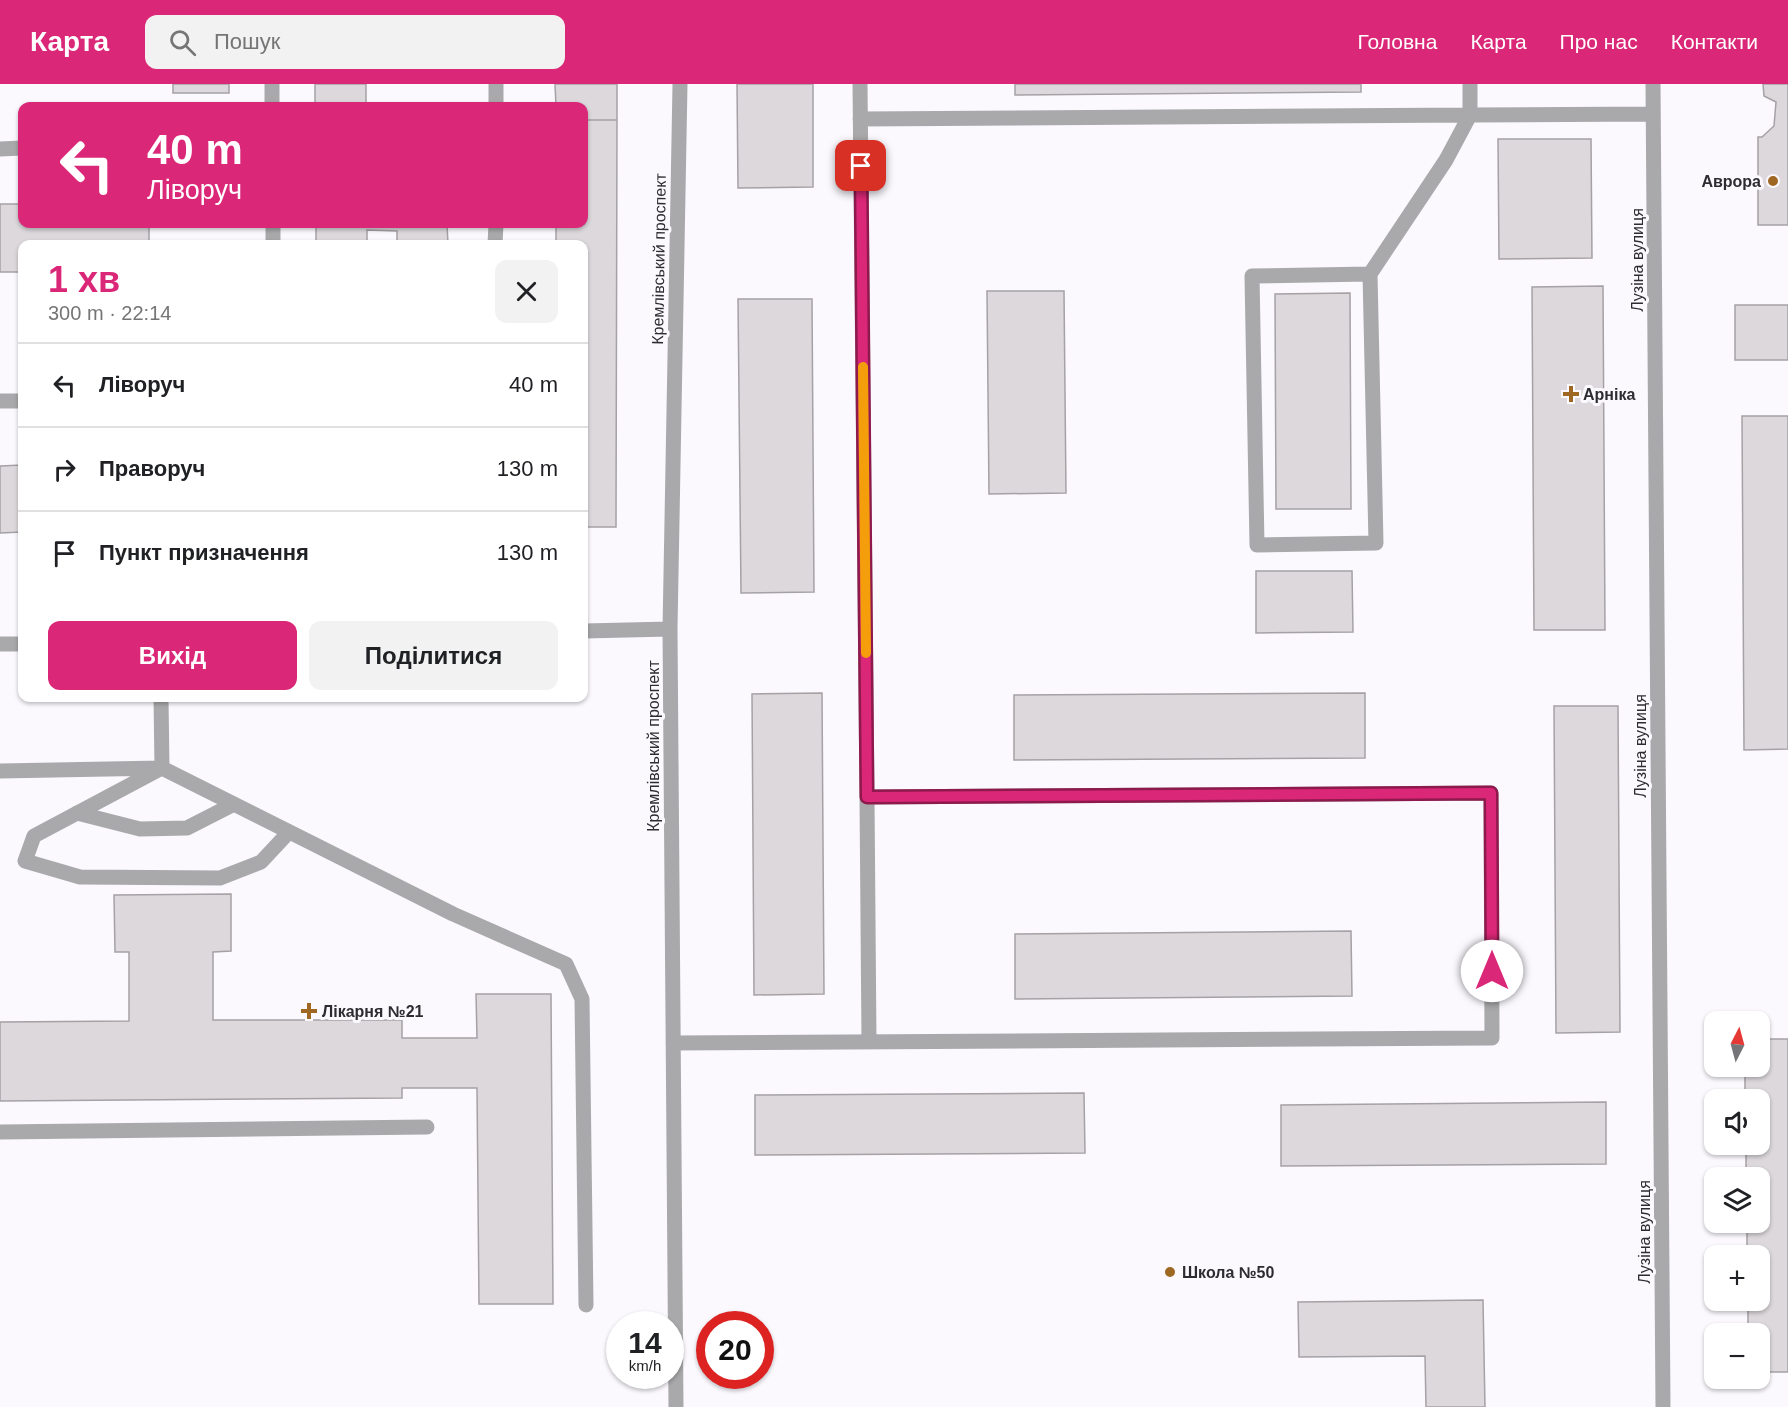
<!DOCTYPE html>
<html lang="uk">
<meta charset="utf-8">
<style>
:root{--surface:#fff;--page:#f2f2f2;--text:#202124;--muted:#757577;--line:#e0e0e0;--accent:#db2777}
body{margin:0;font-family:Arial,sans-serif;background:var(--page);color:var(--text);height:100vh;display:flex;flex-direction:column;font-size:22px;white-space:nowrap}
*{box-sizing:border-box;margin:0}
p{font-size:20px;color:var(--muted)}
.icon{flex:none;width:33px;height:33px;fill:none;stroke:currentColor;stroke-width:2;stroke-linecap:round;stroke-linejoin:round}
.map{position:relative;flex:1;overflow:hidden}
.sheet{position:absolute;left:18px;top:156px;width:570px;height:462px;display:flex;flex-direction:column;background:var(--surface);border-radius:12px;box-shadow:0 2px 4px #0004}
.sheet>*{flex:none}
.guide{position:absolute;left:18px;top:18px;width:570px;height:126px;border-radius:12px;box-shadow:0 2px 4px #0004;background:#db2777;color:#fff;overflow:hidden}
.needle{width:39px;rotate:6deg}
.controls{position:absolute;left:1704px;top:927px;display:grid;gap:12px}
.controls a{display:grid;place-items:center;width:66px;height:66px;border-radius:12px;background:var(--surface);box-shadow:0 2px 4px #0004;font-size:30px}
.speed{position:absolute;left:606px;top:1227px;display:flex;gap:12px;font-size:30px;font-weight:700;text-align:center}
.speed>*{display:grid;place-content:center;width:78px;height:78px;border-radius:50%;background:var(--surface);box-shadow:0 2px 4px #0004;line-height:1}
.speed small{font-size:15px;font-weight:400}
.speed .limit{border:9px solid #d22;background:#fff;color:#111}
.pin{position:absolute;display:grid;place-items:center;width:51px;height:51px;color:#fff;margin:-26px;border-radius:12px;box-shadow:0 3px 9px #0006}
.me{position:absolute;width:66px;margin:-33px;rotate:0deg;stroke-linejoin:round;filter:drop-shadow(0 0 4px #0008)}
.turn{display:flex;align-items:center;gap:21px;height:126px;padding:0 30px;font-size:27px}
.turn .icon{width:78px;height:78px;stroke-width:2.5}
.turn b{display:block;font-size:42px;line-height:51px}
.round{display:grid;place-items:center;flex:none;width:63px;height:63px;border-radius:12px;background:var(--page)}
.overview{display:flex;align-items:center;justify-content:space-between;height:102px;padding:0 30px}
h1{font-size:36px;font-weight:600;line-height:45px;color:var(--accent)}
.action{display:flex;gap:12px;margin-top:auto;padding:12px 30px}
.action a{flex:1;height:69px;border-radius:12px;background:var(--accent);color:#fff;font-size:24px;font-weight:600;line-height:69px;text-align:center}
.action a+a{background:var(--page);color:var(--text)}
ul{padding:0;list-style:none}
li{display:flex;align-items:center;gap:18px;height:84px;padding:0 30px;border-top:2px solid var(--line)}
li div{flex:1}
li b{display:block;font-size:22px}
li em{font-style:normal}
header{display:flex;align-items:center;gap:36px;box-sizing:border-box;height:84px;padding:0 30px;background:var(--accent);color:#fff}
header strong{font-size:28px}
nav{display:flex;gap:33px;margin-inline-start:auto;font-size:21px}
.search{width:420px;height:54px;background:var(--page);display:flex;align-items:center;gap:15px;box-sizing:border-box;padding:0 21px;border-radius:12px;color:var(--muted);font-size:22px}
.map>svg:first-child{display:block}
.building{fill:#dcd8dc;stroke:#a5a1a5;stroke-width:1.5}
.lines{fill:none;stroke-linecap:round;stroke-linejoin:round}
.minor{stroke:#a9a9ab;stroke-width:15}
.route-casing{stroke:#8e194d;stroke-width:15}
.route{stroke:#db2777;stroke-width:10}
.slow{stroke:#f59e0b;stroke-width:10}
.poi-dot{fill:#9e6822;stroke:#fbf9fe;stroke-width:2}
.labels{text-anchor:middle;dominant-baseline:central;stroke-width:6;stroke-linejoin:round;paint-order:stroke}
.poi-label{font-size:16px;font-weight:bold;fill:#2d2c2e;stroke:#fbf9fe;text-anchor:start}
.street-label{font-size:16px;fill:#2d2c2e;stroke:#fbf9fe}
</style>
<header>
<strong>Карта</strong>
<div class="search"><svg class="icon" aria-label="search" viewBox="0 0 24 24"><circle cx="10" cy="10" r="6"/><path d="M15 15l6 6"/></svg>Пошук</div>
<nav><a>Головна</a><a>Карта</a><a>Про нас</a><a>Контакти</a></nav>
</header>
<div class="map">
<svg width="1788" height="1323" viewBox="0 0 1788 1323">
<rect width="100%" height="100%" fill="#fbf9fe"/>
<path class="building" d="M173,0H229V9H173Z
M315,0H366V22H315Z
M555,0H617V36H584V22H556Z
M737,0H813V103L738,104Z
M1015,0H1361V8L1015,11Z
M1763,0H1788V141H1758V53H1762L1774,42L1776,18L1764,12Z
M584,36H617L616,443H584V160H556V140H584Z
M1498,55H1591L1592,174L1499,175Z
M0,120H22V140H149V160H22V188H0Z
M316,140H447L448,160H397V147L367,146V160H316Z
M1603,202L1605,546H1534L1532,203Z
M987,207H1064L1066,409L989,410Z
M1350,209L1351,425H1276L1275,210Z
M738,215H812L814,508L741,509Z
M1735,221H1788V276H1735Z
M1742,332H1788V665L1744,666Z
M22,381V448L0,449V382Z
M1256,487H1352L1353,548L1256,549Z
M822,609L824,910L754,911L752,610Z
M1365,609V674L1014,676V611Z
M1554,622H1618L1620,948L1556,949Z
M231,810V867L213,868V936H402V954H477L476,910H551L553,1220H479L477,1004H402V1014L0,1017V938L129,937V868H115L114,811Z
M1351,847L1352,912L1015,915V850Z
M1760,955H1788V1288H1760V1250H1748V1216H1760V1172H1747V1138H1760V1094H1746V1060H1760V1016H1745V982H1760Z
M1084,1009L1085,1069L755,1071V1011Z
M1606,1018V1080L1281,1082V1021Z
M1483,1216L1485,1323H1426L1425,1272L1299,1273L1298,1218Z"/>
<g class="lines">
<path class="minor" d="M272,0V22
M860,0L867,713
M1470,0V31L1653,30
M1653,0L1663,1323
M496,22V0
M860,35L1470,31L1446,76L1370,190L1376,459L1257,461L1252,192L1370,190
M0,65L22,64
M273,140V160
M495,160L496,140
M0,317H22
M584,547L670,545
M0,560H22
M0,687L162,684L161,614
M77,729L140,745L187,744L234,720
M289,748L261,778L220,794L80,793L25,777L34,752L162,684L453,830L566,880L582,915L586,1221
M673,959L1492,954L1491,709L867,713L869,958
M0,1048L427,1043
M676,1323L670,545L680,0"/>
</g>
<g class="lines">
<defs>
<path id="route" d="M861,82L867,713L1491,709L1492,887"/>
</defs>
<use href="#route" class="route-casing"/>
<use href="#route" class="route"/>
<path class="slow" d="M863,283L866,569"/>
</g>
<g class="poi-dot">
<circle cx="1773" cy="97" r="6"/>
<path d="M1568 301h6v6h6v6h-6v6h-6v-6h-6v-6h6z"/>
<path d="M306 918h6v6h6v6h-6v6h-6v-6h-6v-6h6z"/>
<circle cx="1170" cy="1188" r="6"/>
</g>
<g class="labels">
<g class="poi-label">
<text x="1761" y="97" text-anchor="end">Аврора</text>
<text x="1583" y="310">Арніка</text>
<text x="322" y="927">Лікарня №21</text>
<text x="1182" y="1188">Школа №50</text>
</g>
<g class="street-label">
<text transform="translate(659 175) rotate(-89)">Кремлівський проспект</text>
<text transform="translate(1637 176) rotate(-90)">Лузіна вулиця</text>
<text transform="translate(653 662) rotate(-90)">Кремлівський проспект</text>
<text transform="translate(1640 662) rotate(-90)">Лузіна вулиця</text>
<text transform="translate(1644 1148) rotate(-90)">Лузіна вулиця</text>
</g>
</g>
</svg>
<div class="controls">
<a><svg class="needle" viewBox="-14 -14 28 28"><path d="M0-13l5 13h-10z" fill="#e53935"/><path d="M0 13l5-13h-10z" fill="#757577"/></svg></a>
<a><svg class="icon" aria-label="sound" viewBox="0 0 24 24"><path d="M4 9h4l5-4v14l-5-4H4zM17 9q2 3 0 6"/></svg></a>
<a><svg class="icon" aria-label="layers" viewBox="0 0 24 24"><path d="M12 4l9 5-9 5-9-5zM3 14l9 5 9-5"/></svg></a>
<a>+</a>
<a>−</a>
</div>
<div class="speed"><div>14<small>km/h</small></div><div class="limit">20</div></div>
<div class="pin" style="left:861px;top:82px;background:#d93025"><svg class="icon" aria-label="arrive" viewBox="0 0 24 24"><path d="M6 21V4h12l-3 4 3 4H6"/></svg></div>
<svg class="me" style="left:1492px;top:887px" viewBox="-20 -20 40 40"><circle r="19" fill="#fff"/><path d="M0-13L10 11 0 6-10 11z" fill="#db2777"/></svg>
<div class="guide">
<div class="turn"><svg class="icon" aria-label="left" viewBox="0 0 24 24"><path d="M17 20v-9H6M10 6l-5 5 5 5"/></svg><div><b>40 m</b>Ліворуч</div></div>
</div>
<section class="sheet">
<div class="overview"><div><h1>1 хв</h1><p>300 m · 22:14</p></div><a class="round"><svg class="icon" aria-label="close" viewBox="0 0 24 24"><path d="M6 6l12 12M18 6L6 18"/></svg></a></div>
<ul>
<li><svg class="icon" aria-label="left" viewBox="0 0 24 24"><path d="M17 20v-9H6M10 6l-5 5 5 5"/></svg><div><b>Ліворуч</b></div><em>40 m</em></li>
<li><svg class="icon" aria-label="right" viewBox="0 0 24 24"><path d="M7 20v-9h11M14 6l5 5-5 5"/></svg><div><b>Праворуч</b></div><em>130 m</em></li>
<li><svg class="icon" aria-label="arrive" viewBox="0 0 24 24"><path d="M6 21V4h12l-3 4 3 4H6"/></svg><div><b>Пункт призначення</b></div><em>130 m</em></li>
</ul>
<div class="action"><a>Вихід</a><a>Поділитися</a></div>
</section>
</div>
